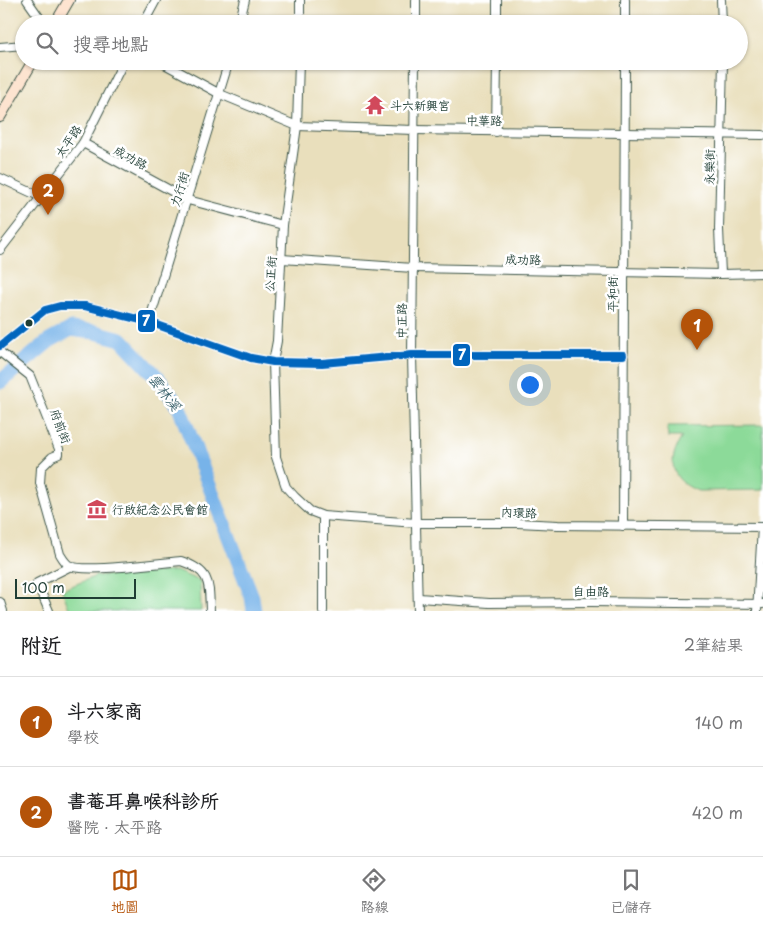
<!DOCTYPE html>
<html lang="zh-TW">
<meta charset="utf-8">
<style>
:root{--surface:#fff;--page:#f6f6f6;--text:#202124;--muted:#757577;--line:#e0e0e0;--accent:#b45309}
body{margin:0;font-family:"Playpen Sans","LXGW WenKai TC",sans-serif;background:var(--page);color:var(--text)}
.scale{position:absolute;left:15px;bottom:12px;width:121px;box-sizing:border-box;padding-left:5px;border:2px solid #1f3d34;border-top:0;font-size:14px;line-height:18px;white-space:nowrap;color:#1f3d34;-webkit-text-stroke:4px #fff;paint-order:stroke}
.you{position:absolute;left:529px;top:384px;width:18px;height:18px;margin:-12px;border:4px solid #fff;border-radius:50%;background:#1a73e8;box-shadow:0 0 0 8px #1a73e833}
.badge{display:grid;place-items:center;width:32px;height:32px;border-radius:50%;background:var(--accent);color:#fff;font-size:16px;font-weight:700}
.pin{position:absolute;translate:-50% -41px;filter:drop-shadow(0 1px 2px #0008)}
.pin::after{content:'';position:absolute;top:26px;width:18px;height:15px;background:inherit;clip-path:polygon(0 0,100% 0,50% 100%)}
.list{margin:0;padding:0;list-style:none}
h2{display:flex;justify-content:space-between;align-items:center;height:65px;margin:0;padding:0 20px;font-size:21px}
h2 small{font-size:16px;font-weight:400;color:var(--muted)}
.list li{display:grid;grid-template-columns:32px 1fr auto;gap:15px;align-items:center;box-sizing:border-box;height:90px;padding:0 20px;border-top:1px solid var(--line)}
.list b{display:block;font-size:19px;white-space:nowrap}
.list p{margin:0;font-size:16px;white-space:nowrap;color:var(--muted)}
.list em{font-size:16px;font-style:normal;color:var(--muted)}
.icon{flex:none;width:28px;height:28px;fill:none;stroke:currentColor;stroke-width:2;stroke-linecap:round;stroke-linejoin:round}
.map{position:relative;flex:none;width:763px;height:611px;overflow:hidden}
.search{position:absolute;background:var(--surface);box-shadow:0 1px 4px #0004;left:15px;right:15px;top:15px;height:55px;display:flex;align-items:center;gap:12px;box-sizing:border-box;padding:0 18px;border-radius:28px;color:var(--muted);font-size:19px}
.sheet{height:245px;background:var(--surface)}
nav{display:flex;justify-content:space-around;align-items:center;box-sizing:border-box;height:70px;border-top:1px solid var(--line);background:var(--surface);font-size:14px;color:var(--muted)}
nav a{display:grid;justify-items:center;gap:2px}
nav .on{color:var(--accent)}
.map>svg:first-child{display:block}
.green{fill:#8cda99;stroke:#568c66}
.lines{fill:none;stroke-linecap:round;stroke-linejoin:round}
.river{stroke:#77b3e9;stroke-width:15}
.street-casing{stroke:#3d5548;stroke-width:10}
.secondary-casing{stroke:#3d5548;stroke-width:12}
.street{stroke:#fff;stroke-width:8}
.secondary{stroke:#fde4d0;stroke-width:10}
.bus-1-casing{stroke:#fff;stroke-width:11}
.bus-1{stroke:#0065bd;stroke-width:8}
.bus-dot{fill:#1f3d34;stroke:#fff;stroke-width:2}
.labels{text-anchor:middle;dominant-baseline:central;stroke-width:5;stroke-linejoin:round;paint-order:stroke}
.poi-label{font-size:12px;fill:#1f3d34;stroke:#fff;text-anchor:start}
.street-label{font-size:12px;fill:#1f3d34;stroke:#fff}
.water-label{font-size:14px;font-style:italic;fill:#39606a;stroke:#fff}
.line-badge{stroke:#fff;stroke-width:2}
.badge-label{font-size:14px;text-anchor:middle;font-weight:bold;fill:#fff}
</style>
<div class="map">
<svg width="763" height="611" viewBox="0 0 763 611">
<rect width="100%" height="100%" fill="#fff"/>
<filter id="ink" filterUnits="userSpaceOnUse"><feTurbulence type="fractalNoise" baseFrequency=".02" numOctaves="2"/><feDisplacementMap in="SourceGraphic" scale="10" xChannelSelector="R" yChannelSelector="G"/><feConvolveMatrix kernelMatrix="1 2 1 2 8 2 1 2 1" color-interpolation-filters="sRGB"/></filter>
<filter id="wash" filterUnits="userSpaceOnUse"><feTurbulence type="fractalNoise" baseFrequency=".0096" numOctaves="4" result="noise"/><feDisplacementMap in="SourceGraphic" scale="20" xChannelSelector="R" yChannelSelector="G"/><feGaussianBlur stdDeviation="1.12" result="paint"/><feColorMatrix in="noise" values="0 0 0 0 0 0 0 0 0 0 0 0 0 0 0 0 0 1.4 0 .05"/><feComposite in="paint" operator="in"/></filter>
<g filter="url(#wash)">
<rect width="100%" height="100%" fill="#e9dfbc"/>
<g class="green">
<path d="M763,425V490L698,491C670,480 667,461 682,437H668L667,426Z"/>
<path d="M176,571L200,581L201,611H70L62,590L96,576Z"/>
</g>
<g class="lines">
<path class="river" d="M0,382L49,341L71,329L95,332L121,339L157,377L179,407L252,597L254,611"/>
</g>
</g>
<g filter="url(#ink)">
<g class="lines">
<defs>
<g id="street">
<path d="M27,0L44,24"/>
<path d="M625,0V24"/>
<path d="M721,0L722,24"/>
<path d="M59,18L75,24"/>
<path d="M143,24L156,0"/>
<path d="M239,24L245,0"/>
<path d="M300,24V0"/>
<path d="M416,24V0"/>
<path d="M497,24V0"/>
<path d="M0,47L24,45"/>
<path d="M159,61L220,94L297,126L414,130L763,135"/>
<path d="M299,61L297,126L283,225L277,341L273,362L276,457L286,487L295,497L310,511L323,516L416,523H518L558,525L763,527"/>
<path d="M415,61L412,355L418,611"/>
<path d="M496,132L497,61"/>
<path d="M83,143L188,200L283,225"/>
<path d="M0,178L41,197"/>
<path d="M0,250L83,143L124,61"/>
<path d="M282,259L413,268L721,274L763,273"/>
<path d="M721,274L719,229L723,61"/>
<path d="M149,322L229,61"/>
<path d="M0,346L45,310L60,306H85L149,322L251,358L273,362L322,363L412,355H623"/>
<path d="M0,352L30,376L59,449V454L52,457L41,468L40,483L60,554C63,559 65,563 70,566C86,573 160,563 181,561C211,571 209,583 210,611"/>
<path d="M323,516V611"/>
<path d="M623,526L625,61"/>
<path d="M419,598L489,603L591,602L763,604"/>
<path d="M0,602L3,611"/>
<path d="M49,611L37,583L71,566"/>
<path d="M757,611L762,527"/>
</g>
<g id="secondary">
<path d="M55,24L69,0"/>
<path d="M0,117L33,61"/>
</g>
</defs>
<use href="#street" class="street-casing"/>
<use href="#secondary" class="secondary-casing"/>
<use href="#street" class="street"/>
<use href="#secondary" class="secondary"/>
<defs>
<path id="bus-1" d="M0,346L45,310L60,306H85L149,322L251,358L273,362L322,363L412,355H623"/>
</defs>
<use href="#bus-1" class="bus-1-casing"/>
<use href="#bus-1" class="bus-1"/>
</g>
</g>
<defs>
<symbol id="temple-bare" viewBox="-9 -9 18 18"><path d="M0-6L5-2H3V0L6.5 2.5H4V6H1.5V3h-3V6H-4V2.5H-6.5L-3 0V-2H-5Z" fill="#d1495b" stroke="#fff" stroke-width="2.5" paint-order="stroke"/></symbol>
<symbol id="museum-bare" viewBox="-9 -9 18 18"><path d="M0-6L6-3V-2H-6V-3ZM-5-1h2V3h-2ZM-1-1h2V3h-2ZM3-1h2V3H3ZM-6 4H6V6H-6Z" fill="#d1495b" stroke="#fff" stroke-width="2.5" paint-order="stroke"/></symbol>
</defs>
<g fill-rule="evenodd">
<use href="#temple-bare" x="361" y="91" width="28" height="28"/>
<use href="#museum-bare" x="83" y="495" width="28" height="28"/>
</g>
<circle class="bus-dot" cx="29" cy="323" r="4.5"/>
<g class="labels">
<g class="poi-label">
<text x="390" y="105">斗六新興宮</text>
<text x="112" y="509">行啟紀念公民會館</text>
</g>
<g class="street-label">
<text transform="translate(484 120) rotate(1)">中華路</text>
<text transform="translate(68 141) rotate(-56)">太平路</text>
<text transform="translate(131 157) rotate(29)">成功路</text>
<text transform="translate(709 167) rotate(-89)">永樂街</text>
<text transform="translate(179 189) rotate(-73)">力行街</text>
<text transform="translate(523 259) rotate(1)">成功路</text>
<text transform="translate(270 274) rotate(-86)">公正街</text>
<text transform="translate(612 294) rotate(-90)">平和街</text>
<text transform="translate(401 321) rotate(-89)">中正路</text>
<text transform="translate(61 426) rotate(69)">府前街</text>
<text transform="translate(519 512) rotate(2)">內環路</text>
<text x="591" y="591">自由路</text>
</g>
<g class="water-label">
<text transform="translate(165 392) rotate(52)">雲林溪</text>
</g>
</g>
<g class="line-badge">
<rect x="137" y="309" width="19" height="24" rx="5" fill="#0065bd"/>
<rect x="452" y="343" width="19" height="24" rx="5" fill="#0065bd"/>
</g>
<g class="badge-label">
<text x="146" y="326">7</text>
<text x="462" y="360">7</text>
</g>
</svg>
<div class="scale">100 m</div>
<div class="you"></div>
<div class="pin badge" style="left:697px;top:350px">1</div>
<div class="pin badge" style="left:48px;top:215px">2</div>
<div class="search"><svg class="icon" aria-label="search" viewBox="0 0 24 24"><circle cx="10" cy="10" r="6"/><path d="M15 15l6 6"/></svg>搜尋地點</div>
</div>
<section class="sheet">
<h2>附近<small>2筆結果</small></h2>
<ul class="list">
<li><span class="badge">1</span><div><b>斗六家商</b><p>學校</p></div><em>140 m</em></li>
<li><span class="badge">2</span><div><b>書菴耳鼻喉科診所</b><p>醫院 · 太平路</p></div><em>420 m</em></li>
</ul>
</section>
<nav>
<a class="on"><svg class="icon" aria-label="map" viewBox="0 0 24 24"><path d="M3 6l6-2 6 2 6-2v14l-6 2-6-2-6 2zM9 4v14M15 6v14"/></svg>地圖</a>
<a><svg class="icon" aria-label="directions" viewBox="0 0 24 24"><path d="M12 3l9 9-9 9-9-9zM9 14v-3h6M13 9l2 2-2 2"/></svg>路線</a>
<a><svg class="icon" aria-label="saved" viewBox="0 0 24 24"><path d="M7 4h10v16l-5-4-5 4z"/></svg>已儲存</a>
</nav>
